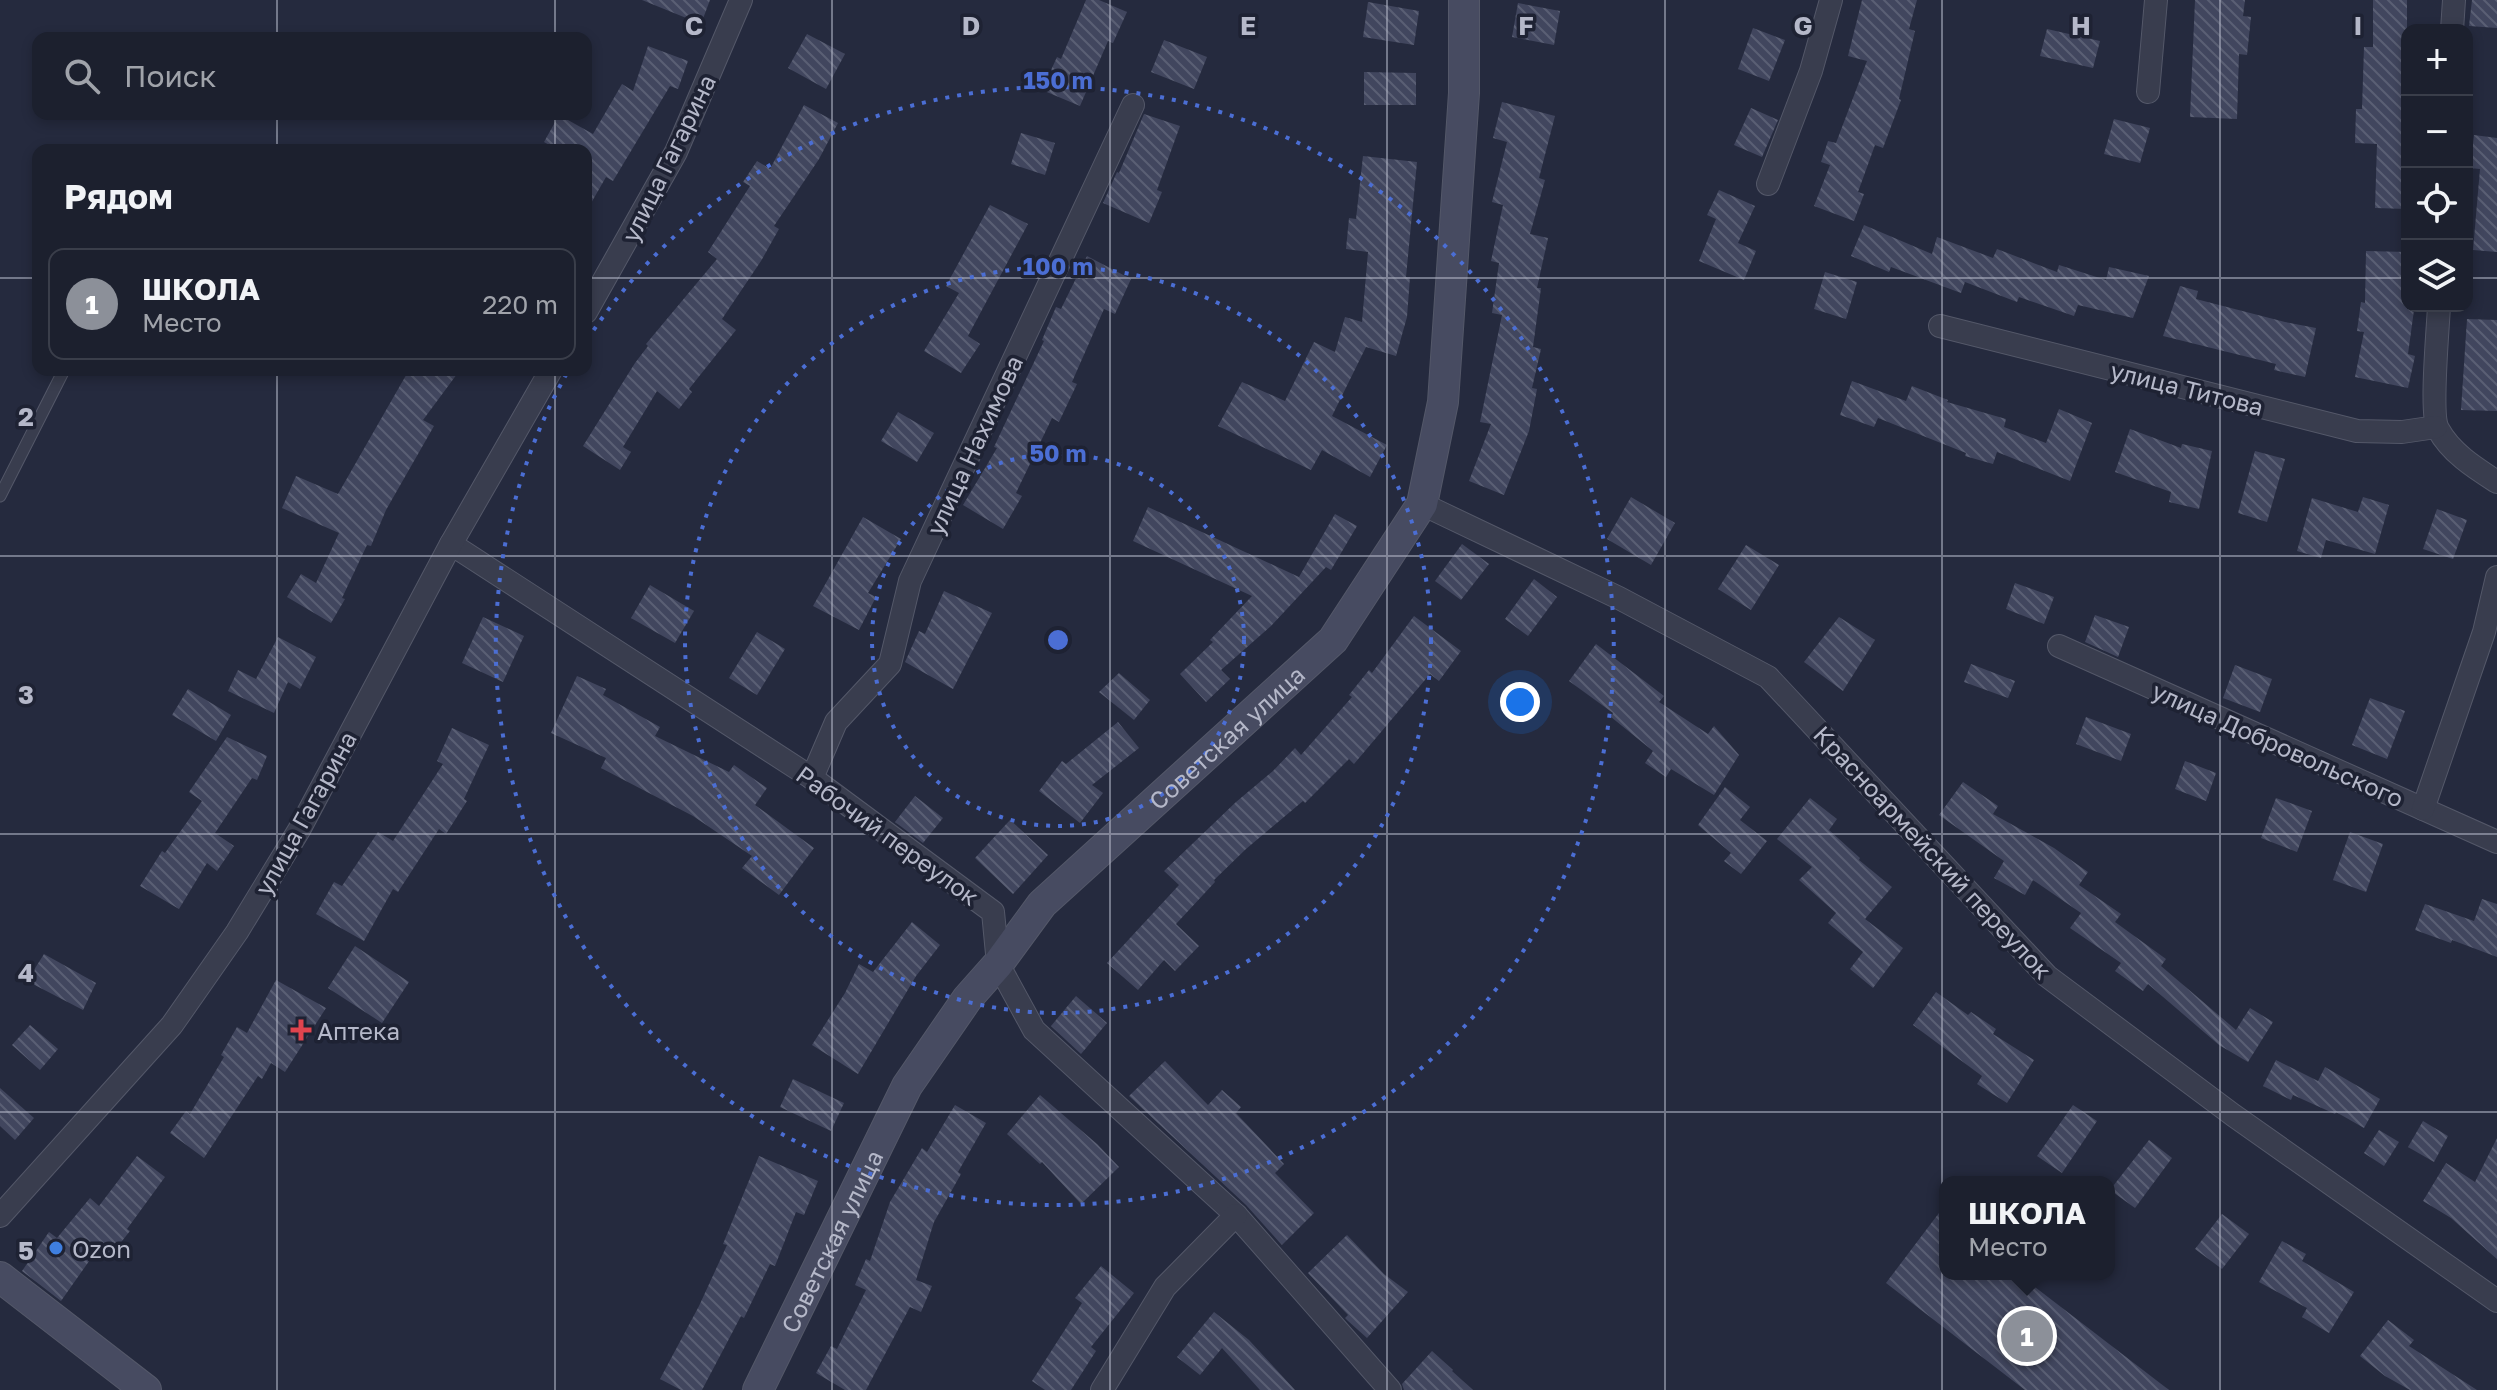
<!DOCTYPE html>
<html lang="ru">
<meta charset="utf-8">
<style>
:root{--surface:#1c202e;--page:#292d3a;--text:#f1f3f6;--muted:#a0a3aa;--line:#3a3e4a;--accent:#8c9099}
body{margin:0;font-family:"Golos Text",sans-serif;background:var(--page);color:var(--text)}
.controls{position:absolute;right:24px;top:24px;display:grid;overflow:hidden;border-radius:16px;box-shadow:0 4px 12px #0003}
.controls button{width:72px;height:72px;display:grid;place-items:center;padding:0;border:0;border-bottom:2px solid var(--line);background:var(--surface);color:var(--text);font:40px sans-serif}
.you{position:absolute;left:1520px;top:702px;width:28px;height:28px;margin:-20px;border:6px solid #fff;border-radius:50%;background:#1a73e8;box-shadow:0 0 0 12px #1a73e833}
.badge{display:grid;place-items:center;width:52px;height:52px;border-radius:50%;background:var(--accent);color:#fff;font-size:26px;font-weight:700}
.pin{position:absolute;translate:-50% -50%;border:4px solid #fff;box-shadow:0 2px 8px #0006}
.popup{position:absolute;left:1939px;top:1176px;width:176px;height:104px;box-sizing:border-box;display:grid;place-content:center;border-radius:16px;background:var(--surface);filter:drop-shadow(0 2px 6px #0005);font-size:26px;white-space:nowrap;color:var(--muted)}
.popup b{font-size:30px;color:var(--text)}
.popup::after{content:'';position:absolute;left:50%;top:100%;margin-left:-16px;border:16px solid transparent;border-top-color:var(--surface)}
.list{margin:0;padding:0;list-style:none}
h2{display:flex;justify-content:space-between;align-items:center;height:104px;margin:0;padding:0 32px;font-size:34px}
h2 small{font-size:26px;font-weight:400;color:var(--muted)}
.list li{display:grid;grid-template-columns:52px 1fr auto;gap:24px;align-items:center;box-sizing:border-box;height:112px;margin:0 16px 16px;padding:0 16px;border:2px solid var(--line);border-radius:16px}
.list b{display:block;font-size:30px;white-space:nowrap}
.list p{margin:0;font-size:26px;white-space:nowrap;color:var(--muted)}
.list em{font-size:26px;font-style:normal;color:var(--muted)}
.icon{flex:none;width:44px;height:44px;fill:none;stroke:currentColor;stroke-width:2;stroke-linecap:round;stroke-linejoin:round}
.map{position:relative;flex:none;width:2497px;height:1390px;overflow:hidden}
.search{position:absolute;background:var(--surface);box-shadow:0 4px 12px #0003;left:32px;top:32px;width:560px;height:88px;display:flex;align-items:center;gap:20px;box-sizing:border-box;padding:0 28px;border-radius:16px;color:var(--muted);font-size:30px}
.panel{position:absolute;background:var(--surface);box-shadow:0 4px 12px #0003;left:32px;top:144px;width:560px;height:232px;border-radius:16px}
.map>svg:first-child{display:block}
.building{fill:url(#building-back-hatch)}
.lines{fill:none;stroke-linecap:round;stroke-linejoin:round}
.lane-casing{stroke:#545869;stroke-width:13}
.street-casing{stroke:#545869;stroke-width:24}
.secondary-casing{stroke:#545869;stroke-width:32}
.lane{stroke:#393d4e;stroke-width:11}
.street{stroke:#393d4e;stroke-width:22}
.secondary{stroke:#474b61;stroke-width:30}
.grid{fill:none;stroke:#b5b8c9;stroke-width:2;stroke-opacity:0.55}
.ring{fill:none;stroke:#4b6ed4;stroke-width:4;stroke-dasharray:4 8}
.health-dot{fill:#e0444e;stroke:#1e2233;stroke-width:3}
.shop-dot{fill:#3f7fe0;stroke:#1e2233;stroke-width:3}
.labels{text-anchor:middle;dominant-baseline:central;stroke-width:7;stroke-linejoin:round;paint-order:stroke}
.street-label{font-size:24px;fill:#b5b8c9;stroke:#1e2233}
.poi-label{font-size:24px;fill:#b5b8c9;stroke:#1e2233;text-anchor:start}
.grid-label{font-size:26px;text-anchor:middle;font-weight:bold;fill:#b5b8c9;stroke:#1e2233;stroke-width:7;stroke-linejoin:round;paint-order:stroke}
.centre{fill:#4b6ed4;stroke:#1e2233;stroke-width:4}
.ring-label{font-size:24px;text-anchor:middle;font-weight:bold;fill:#4b6ed4;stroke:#1e2233;stroke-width:7;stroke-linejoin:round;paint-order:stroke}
</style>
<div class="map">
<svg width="2497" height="1390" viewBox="0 0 2497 1390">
<defs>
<pattern id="building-back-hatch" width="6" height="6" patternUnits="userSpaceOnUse" patternTransform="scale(2)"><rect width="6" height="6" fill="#41465e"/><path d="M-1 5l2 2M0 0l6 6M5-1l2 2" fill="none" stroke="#5a5f74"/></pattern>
</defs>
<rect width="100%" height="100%" fill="#252a3e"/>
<g class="building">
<path d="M642,0H710L701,24Z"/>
<path d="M1086,0H1099L1127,12L1113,43L1108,41L1080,106L1042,90L1057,57L1061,59Z"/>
<path d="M1862,0H1917L1909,29L1915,31L1899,99L1901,100L1883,148L1875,145L1858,192L1864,194L1854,221L1814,206L1830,165L1821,162L1828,141L1836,143L1867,61L1848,56Z"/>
<path d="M2195,0H2245L2243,16L2251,17L2247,55L2239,54L2237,119L2190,117Z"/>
<path d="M2373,0H2407V209L2375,208L2377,144L2355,143L2356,109H2362L2364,47H2373Z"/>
<path d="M2472,0H2497V28L2469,26Z"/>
<path d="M1368,2L1419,11L1414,45L1363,37Z"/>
<path d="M1518,3L1560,11L1554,45L1512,37Z"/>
<path d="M1753,28L1785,40L1769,81L1738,69Z"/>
<path d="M2047,29L2100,41L2093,68L2040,56Z"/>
<path d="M807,34L845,54L826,89L788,68Z"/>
<path d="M1164,40L1207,57L1194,89L1151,72Z"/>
<path d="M648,46L688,61L678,89L670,86L613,181L606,177L586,212V150H558L544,142L559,115L593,134L622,84L633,91Z"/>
<path d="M1364,72L1416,73V105H1364Z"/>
<path d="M1502,102L1555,116L1539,178L1545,180L1530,234L1548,238L1537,288H1541L1533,347L1541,349L1532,388L1537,389L1529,431L1504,495L1469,481L1491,424L1480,422L1502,315L1492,313L1499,263L1491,261L1503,205L1492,202L1507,142L1493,138Z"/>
<path d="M804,105L838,123L819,159L774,226L779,229L761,261L722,319L736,330L689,389L692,392L679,409L657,391L623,447L631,452L620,470L583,446L635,363L648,346L646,344L717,259L708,252L750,186L743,182L757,161L770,169Z"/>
<path d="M1751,108L1778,120L1762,157L1734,145Z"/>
<path d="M1144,114L1180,126L1157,190L1162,192L1149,223L1103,203L1117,172L1119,173Z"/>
<path d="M2114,119L2150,128L2140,163L2104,154Z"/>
<path d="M1021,133L1055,143L1045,175L1011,164Z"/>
<path d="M2474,135L2497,138V252L2473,250L2480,169L2470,168Z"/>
<path d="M1363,156L1417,162L1406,277H1410L1407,317L1396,356L1366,347L1332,416L1387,445L1370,477L1322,450L1311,470L1218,426L1242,382L1285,401L1314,342L1335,352L1345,317L1362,322L1368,252L1346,249L1349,218L1356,219Z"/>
<path d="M1719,190L1755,206L1738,243L1756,251L1744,280L1699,261L1716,219L1707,215Z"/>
<path d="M990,205L1028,224L968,336L980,344L961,373L924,351L959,293L946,286Z"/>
<path d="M1864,225L1932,254L1937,237L1993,258L1997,249L2057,272L2059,265L2106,280L2109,267L2149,276L2133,318L2078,305L2074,316L2019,297L2017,302L1965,282L1961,293L1891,267L1889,272L1851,256Z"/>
<path d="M2366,251L2407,252V309L2414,310L2408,354L2415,356L2408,388L2355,377L2364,332L2357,331L2361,302L2365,303Z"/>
<path d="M1087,256L1131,279L1115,314L1104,309L1072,382L1077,384L1059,422L1052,418L1016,493L1022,496L1003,529L963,505L997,448L994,447L1044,341L1042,340L1056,307L1061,309Z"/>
<path d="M1825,272L1857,282L1846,319L1814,309Z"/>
<path d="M2180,286L2198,291L2196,299L2285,322L2316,328L2305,377L2274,370L2276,364L2163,336Z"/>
<path d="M2467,319L2497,320V411L2461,410Z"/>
<path d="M409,370H460L423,420L434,426L386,510L371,546L367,545L342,598L345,599L331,623L287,597L301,574L316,583L339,533L282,508L296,476L338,494Z"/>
<path d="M1852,381L1906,401L1912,386L1948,400L1947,402L2006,419L2004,427L2046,443L2059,409L2092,423L2070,481L1997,452L1993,464L1965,456L1966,453L1878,418L1874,427L1840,415Z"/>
<path d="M898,412L934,433L917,462L881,441Z"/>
<path d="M2130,429L2181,448L2182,444L2212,451L2199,509L2169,502L2171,492L2115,472Z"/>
<path d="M2255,451L2285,459L2267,522L2238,513Z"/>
<path d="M1631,497L1675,523L1651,565L1607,539Z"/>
<path d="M2363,497L2389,505L2375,554L2326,540L2321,558L2297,551L2312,498L2358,512Z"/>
<path d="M1148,507L1299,577L1335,514L1357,526L1331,570L1326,567L1271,626L1221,670L1230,679L1206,702L1180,674L1213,642L1210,640L1252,596L1133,541Z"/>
<path d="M2437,509L2467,520L2453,559L2423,549Z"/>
<path d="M863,517L901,539L868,593L876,597L859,630L813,606Z"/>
<path d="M1462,544L1489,564L1461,600L1435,581Z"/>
<path d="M1746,545L1779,565L1751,610L1718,589Z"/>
<path d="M1534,579L1557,597L1528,636L1505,619Z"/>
<path d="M2015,583L2054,597L2044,624L2006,609Z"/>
<path d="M650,585L694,611L675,643L631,618Z"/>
<path d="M944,591L992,613L953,689L905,662L919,631L925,634Z"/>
<path d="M2095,615L2129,627L2118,657L2085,642Z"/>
<path d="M1414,616L1461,651L1439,681L1430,674L1354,764L1349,759L1305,803L1303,801L1246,849L1214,880L1215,882L1176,924L1199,946L1175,971L1164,960L1138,990L1107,963L1179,885L1164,871L1236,802L1273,771L1295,748L1301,755L1352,697L1349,695L1369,670L1372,673Z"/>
<path d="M483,617L524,636L503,682L462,663Z"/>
<path d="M1839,617L1875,640L1843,691L1804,662Z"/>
<path d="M757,632L785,649L757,695L729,678Z"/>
<path d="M278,637L316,657L300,689L288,682L274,713L228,691L238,670L256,679Z"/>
<path d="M1596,644L1664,696L1659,702L1708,734L1714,726L1739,755L1714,795L1671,769L1666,777L1645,763L1653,751L1611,717L1613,713L1569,681Z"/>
<path d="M1971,664L2015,681L2008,698L1964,682Z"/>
<path d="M2235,665L2272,679L2260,712L2223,698Z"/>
<path d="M1119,673L1150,700L1134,720L1099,692Z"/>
<path d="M577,676L606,689L603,695L660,727L655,736L729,772L734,765L767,788L755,805L814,848L779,895L742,868L752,856L693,816L601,768L606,758L551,733Z"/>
<path d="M188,689L231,715L216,741L172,715Z"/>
<path d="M2370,698L2405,711L2387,759L2352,745Z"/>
<path d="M2086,717L2131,734L2121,761L2076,744Z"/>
<path d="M1118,722L1139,748L1092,785L1103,793L1080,823L1039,791L1062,761L1066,764Z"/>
<path d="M452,728L489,745L464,799L467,801L446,834L439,829L398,892L393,889L364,941L316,914L334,882L342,886L378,832L393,841L443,764L437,761Z"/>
<path d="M227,737L267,756L257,780L252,778L215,833L234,846L217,871L207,863L179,909L140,886L162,851L165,853L202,801L189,792Z"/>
<path d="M2185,761L2216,773L2206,801L2175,789Z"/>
<path d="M1963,782L1998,806L1993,814L2054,848L2088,872L2079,885L2121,914L2115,922L2166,959L2161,966L2236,1030L2250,1008L2273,1022L2248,1062L2219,1045L2148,984L2143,991L2115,971L2121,963L2070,928L2081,913L2033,880L2025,895L1994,878L2004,861L1939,815Z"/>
<path d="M1725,787L1750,807L1740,820L1767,841L1741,874L1724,861L1731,853L1698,825Z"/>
<path d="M915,796L943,818L923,843L895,822Z"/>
<path d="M1810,798L1837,819L1829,830L1860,858L1859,860L1892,887L1865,919L1903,948L1873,988L1850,969L1863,952L1828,923L1836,913L1799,880L1812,867L1777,839Z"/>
<path d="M2276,798L2312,811L2297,852L2261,838Z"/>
<path d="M1010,820L1048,855L1013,894L975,858Z"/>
<path d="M2350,832L2383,844L2366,892L2333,880Z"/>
<path d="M2482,899L2497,904V957L2452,940L2451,943L2415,930L2425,904L2474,921Z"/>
<path d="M912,922L940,945L916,976L858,1074L812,1045L845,993L859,964L873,972Z"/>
<path d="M355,946L409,982L382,1023L328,988Z"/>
<path d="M44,954L96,983L83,1010L27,981Z"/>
<path d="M276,980L326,1008L285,1072L271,1063L262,1079L258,1076L204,1158L170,1133L186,1111L190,1114L224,1057L221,1055L237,1027L247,1033Z"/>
<path d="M1936,992L1968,1015L1971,1012L1996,1029L1993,1034L2034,1060L2007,1103L1977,1084L1982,1076L1913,1025Z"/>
<path d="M1076,996L1107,1023L1081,1054L1051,1026Z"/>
<path d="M30,1025L58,1049L40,1070L12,1045Z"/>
<path d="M2276,1060L2318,1081L2325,1067L2380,1099L2364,1128L2336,1112L2335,1114L2293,1095L2291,1100L2263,1086Z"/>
<path d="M1165,1061L1208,1105L1222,1090L1241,1107L1236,1113L1284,1164L1275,1173L1314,1213L1282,1245L1246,1205L1129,1096Z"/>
<path d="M793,1079L844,1103L831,1131L780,1107Z"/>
<path d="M0,1088L34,1118L15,1140L0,1126Z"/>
<path d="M1040,1095L1097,1144L1119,1167L1081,1204L1042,1162L1040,1164L1007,1134Z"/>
<path d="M955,1105L986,1123L958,1172L961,1174L934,1222L916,1280L932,1286L921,1312L910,1307L866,1390H845L816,1373L831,1346L837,1349L866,1290L855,1285L866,1259L870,1261L890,1202L922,1148L927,1152Z"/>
<path d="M2073,1105L2097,1121L2062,1173L2037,1156Z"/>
<path d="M2423,1121L2448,1136L2434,1162L2408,1147Z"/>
<path d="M2379,1130L2399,1142L2384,1166L2364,1153Z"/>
<path d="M2497,1138V1259L2451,1218L2423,1201L2446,1163L2475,1182Z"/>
<path d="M2149,1140L2172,1158L2135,1208L2110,1190Z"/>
<path d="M137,1156L165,1177L127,1229L130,1231L110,1256L99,1247L61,1301L22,1271L49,1232L57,1238L90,1198L99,1206Z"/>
<path d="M759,1156L818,1181L804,1215L796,1212L775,1266L770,1264L744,1318L741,1316L702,1390H681L660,1379L699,1306L727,1245L723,1244Z"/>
<path d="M1945,1205V1274H2018L2169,1390H2025L1886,1283Z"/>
<path d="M2222,1214L2249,1234L2222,1269L2195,1249Z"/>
<path d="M1347,1235L1384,1274L1408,1292L1367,1338L1348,1321L1345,1318L1348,1315L1308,1273Z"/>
<path d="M2282,1241L2306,1254L2302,1261L2354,1292L2329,1333L2302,1317L2307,1308L2259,1282Z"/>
<path d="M1101,1266L1134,1293L1091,1347L1096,1351L1071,1390H1045L1032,1381L1082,1303L1075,1298Z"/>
<path d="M1214,1312L1249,1340L1295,1390H1260L1222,1348L1200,1375L1177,1357Z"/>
<path d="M2388,1320L2414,1340L2409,1346L2477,1390H2410L2385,1376L2360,1356Z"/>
<path d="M1432,1351L1453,1370L1452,1371L1473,1390H1404L1402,1384Z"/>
</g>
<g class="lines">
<defs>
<path id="lane" d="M0,496L64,370"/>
<g id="street">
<path d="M2452,30L2454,0"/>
<path d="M2148,92L2156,0"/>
<path d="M1768,184L1811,71L1831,0"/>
<path d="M2439,306C2438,328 2430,414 2438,429C2451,453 2475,468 2497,482"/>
<path d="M586,312L676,152L741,0"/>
<path d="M1940,326L2357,431L2402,432L2436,427"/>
<path d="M1422,504L1619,598L1768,677L2047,976L2233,1115L2497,1301"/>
<path d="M451,544L812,778L993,912L998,964L1034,1030L1236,1215L1390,1390"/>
<path d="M2059,646L2497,842"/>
<path d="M812,778L836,722L890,664L910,581L1133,105"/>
<path d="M2423,809L2484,632L2497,577"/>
<path d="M0,1216L172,1025L237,932L299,830L451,544L551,370"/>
<path d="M1102,1390L1165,1287L1236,1215"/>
</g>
<g id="secondary">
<path d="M0,1277L146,1390"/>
<path id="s1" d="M758,1390L907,1086L967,999L998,964L1042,904L1333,640L1422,504L1443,402L1464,93V0"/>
</g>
</defs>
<use href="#lane" class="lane-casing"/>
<use href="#street" class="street-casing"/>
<use href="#secondary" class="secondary-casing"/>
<use href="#lane" class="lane"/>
<use href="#street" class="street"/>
<use href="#secondary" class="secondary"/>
</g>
<path class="grid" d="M277,0V38M555,0V38M832,0V1390M1110,0V1390M1387,0V1390M1665,0V1390M1942,0V1390M2220,0V1390M277,114V150M555,114V150M0,278H38M586,278H2407M2467,278H2497M277,370V1390M555,370V1390M0,556H2497M0,834H2497M0,1112H2497"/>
<g class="ring">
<circle cx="1058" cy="640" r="186"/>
<circle cx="1058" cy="640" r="373"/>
<path d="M587 340A559 559 0 1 1 567 373"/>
</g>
<path class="health-dot" d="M297 1018h8v8h8v8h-8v8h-8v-8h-8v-8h8z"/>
<circle class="shop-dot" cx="56" cy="1248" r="8"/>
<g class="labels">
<g class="street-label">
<text transform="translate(668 158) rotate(-64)">улица Гагарина</text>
<text transform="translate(2187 388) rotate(14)">улица Титова</text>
<text transform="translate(974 445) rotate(-65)">улица Нахимова</text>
<text stroke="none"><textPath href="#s1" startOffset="814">Советская улица</textPath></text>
<text transform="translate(2278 744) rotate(24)">улица Добровольского</text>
<text transform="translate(305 813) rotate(-61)">улица Гагарина</text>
<text transform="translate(888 835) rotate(36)">Рабочий переулок</text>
<text transform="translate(1933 852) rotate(47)">Красноармейский переулок</text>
<text stroke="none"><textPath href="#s1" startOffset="166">Советская улица</textPath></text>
</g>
<g class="poi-label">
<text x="317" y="1030">Аптека</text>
<text x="72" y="1248">Ozon</text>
</g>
</g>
<g class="grid-label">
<text x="694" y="35">C</text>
<text x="971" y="35">D</text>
<text x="1248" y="35">E</text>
<text x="1526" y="35">F</text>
<text x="1803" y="35">G</text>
<text x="2081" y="35">H</text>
<text x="2358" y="35">I</text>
<text x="26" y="426">2</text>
<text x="26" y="704">3</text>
<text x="26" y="982">4</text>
<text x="26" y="1260">5</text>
</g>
<circle cx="1058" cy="640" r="12" class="centre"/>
<g class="ring-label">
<text x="1058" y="89">150 m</text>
<text x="1058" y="275">100 m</text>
<text x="1058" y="462">50 m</text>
</g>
</svg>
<div class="controls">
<button>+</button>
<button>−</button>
<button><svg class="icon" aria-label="locate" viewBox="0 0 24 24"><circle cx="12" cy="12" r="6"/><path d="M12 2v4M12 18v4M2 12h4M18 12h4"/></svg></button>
<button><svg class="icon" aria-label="layers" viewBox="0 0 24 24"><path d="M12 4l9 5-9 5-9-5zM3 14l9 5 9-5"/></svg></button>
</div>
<div class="you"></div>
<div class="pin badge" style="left:2027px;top:1336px">1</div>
<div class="popup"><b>ШКОЛА</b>Место</div>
<div class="search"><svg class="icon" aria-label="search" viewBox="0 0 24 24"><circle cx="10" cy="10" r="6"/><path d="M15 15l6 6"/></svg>Поиск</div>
<section class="panel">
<h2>Рядом<small></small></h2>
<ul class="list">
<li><span class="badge">1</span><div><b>ШКОЛА</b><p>Место</p></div><em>220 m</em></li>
</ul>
</section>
</div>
